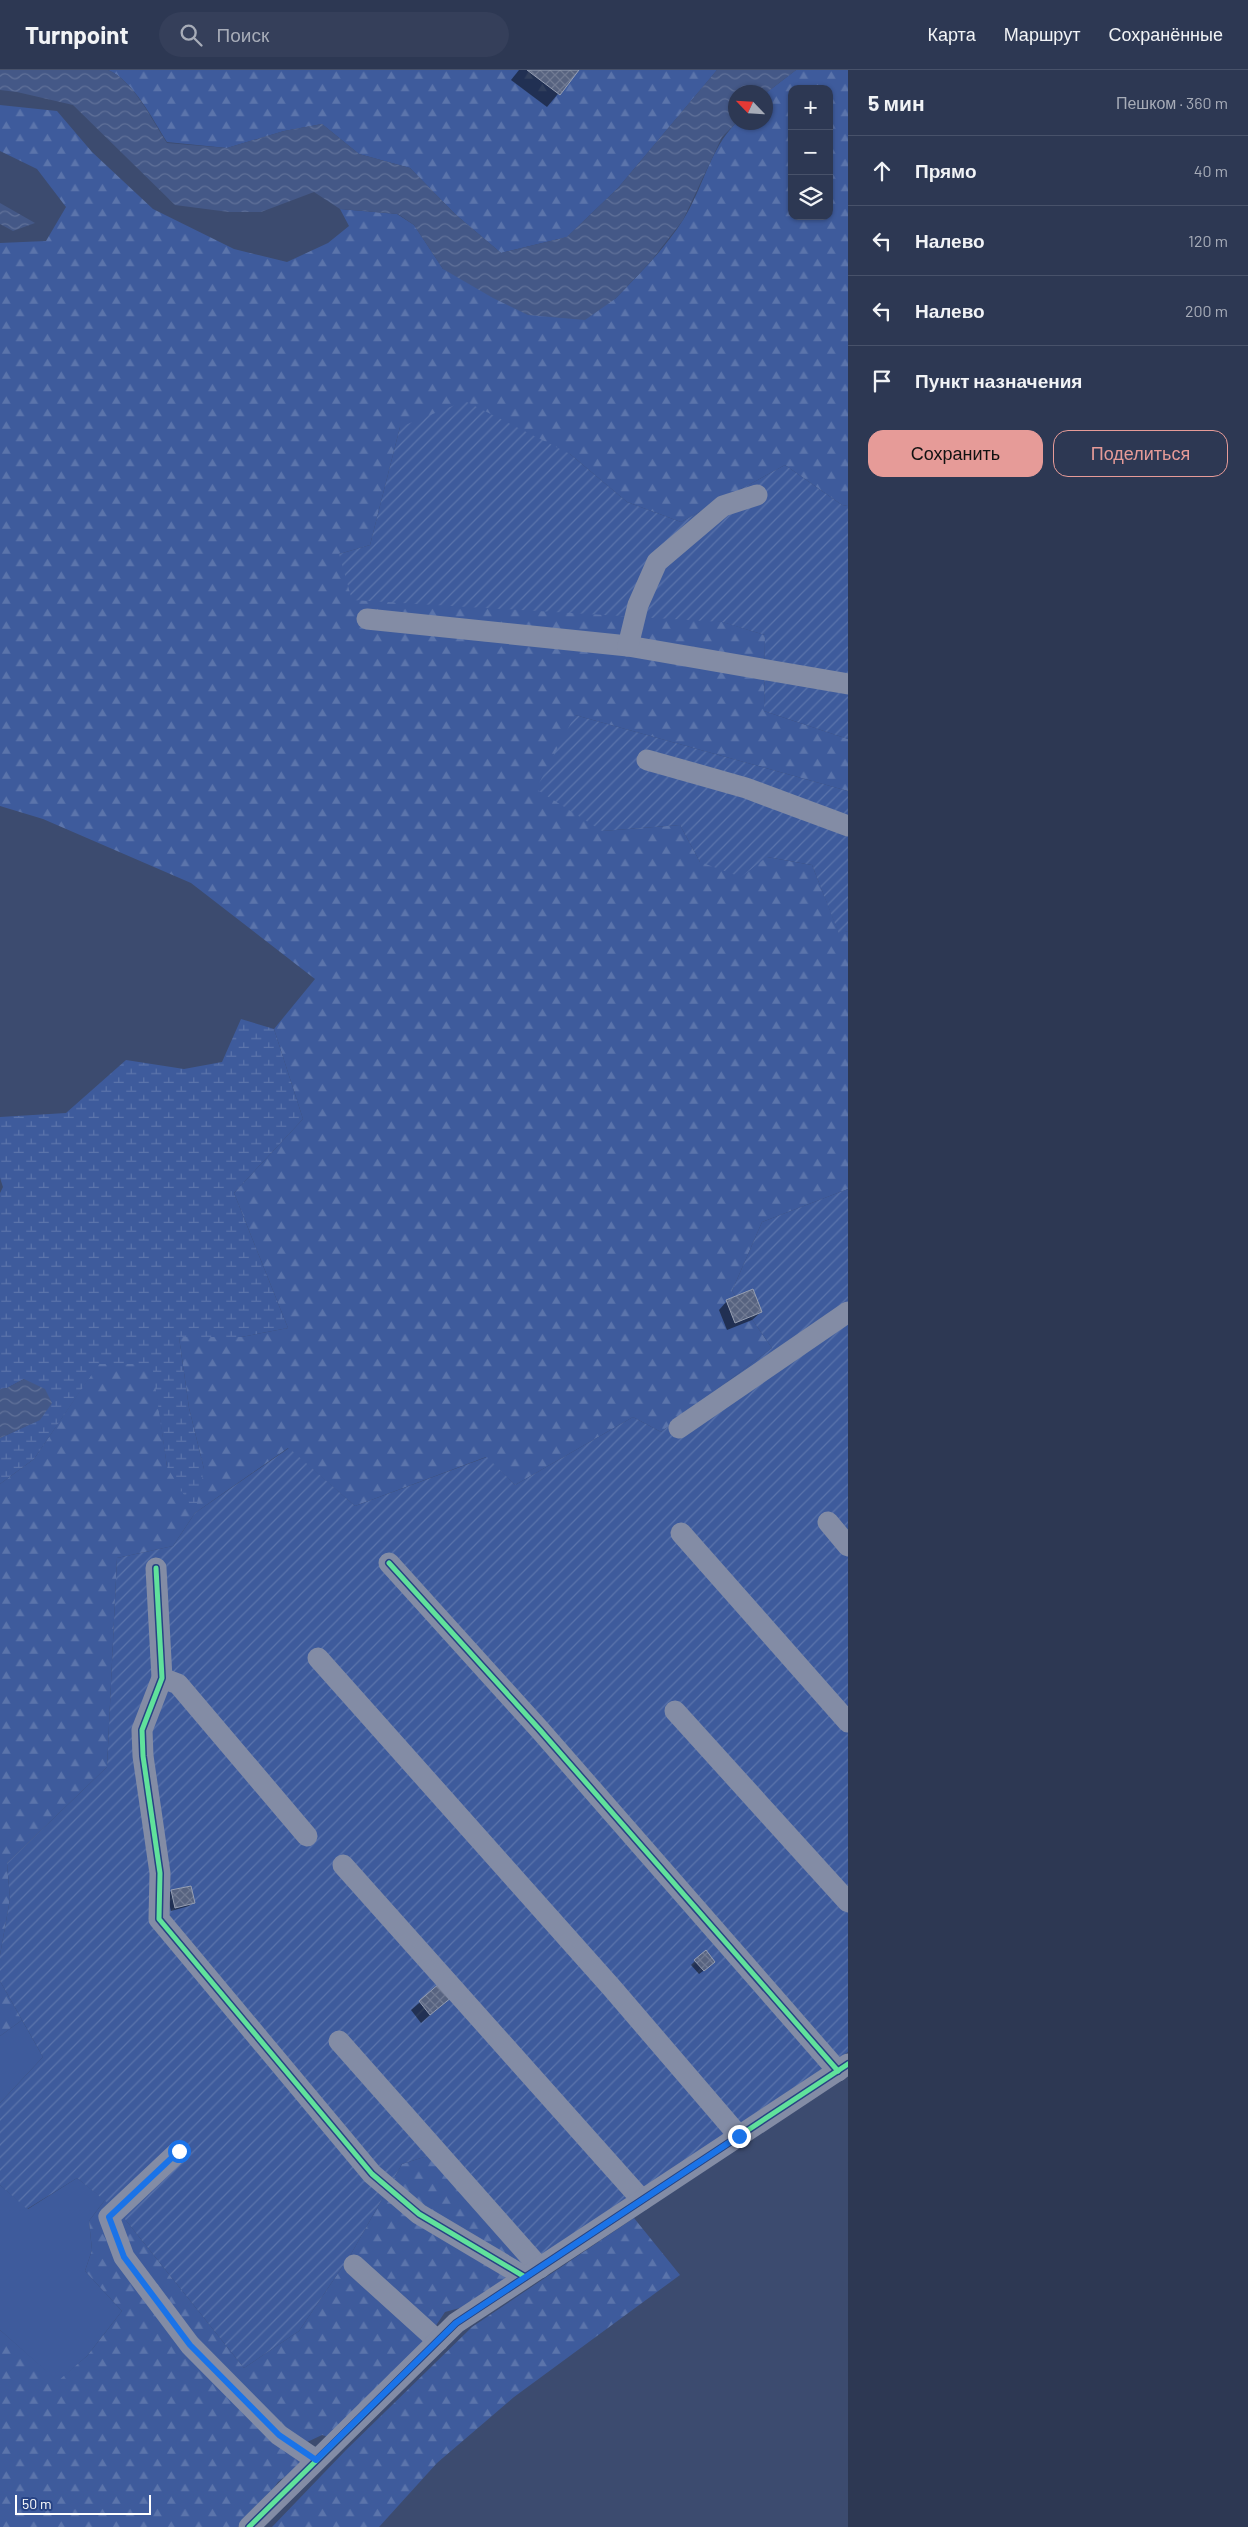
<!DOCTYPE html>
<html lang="ru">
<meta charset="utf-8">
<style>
:root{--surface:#2d3853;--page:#353f5a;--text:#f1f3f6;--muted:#a7acb8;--line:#48526a;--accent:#e69b98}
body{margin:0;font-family:Barlow,sans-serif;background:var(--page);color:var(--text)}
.controls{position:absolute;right:15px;top:15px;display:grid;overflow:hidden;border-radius:10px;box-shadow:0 1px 4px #0004}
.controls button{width:45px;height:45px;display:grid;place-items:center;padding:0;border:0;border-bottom:1px solid var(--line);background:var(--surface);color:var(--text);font:25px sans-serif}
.compass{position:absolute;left:728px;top:15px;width:45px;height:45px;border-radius:50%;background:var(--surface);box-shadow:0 1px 4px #0004;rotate:295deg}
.scale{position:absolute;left:15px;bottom:12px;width:136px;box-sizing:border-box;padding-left:5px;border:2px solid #fff;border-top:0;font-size:14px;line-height:18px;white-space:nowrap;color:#fff;-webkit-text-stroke:4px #274384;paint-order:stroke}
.stop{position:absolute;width:15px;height:15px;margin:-11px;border:4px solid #1a73e8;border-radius:50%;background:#fff}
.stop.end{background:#1a73e8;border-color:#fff;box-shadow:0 1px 5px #0008}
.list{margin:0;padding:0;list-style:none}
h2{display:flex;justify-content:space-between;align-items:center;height:65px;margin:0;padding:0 20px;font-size:21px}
h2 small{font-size:16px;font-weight:400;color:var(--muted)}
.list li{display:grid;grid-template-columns:32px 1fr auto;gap:15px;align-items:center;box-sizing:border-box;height:70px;padding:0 20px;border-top:1px solid var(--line)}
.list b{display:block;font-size:19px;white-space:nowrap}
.list em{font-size:16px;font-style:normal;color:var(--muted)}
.actions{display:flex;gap:10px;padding:15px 20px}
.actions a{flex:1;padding:11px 0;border:1px solid var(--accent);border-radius:15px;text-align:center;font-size:18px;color:var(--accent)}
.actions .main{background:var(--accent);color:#111}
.icon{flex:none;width:28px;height:28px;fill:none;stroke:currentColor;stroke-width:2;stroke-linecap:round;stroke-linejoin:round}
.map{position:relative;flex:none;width:848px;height:2457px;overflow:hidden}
header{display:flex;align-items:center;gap:30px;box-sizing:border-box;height:70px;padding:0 25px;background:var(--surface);border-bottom:1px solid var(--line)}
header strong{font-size:24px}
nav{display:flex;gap:28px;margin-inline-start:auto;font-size:18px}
.search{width:350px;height:45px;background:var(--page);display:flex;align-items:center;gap:12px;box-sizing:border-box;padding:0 18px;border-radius:28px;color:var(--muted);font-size:19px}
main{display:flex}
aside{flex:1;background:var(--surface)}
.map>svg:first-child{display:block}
.grass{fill:#3e5b9c}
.forest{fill:url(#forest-firs);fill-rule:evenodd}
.wetland{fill:url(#wetland-marsh)}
.garden{fill:url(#garden-furrows)}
.water{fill:url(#water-waves)}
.shadow{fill:#0007}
.building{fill:url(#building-cross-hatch);stroke:#969fb3}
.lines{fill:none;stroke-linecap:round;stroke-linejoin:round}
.minor{stroke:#838ca5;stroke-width:21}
.cycleway-casing{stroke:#274384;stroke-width:8}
.cycleway{stroke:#60e19b;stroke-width:5}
.route{stroke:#1a73e8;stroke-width:6}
</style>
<header>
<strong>Turnpoint</strong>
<div class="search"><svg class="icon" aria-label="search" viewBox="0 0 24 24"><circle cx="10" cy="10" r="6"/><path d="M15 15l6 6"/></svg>Поиск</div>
<nav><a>Карта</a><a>Маршрут</a><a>Сохранённые</a></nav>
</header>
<main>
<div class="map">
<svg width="848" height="2457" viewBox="0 0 848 2457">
<defs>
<pattern id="forest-firs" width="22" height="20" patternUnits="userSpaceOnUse" patternTransform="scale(1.25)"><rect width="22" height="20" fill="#3e5b9c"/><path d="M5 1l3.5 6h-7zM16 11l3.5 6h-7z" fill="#5b74ab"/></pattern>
<pattern id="wetland-marsh" width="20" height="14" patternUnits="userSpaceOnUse" patternTransform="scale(1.25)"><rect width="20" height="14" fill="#3e5b9c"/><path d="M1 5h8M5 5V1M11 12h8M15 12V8" fill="none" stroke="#5b74ab"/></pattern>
<pattern id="garden-furrows" width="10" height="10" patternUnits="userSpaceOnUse" patternTransform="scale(1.25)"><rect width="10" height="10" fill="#3e5b9c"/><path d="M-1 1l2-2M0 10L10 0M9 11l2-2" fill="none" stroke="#5b74ab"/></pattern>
<pattern id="water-waves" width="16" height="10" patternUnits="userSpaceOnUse" patternTransform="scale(1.25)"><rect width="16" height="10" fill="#445887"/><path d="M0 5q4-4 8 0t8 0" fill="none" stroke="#607199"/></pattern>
<pattern id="building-cross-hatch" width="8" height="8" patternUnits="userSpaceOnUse" patternTransform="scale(1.25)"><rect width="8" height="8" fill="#576380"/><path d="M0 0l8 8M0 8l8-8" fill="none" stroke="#707a93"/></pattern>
</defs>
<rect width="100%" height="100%" fill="#3c4b6f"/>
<g class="grass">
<path d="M22,1950L43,1987L0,2033V1966Z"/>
<path d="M77,2108L105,2130L89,2151L92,2180L85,2201L122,2241L87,2286L58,2312L0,2260V2115L28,2139Z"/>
</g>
<g class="forest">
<path d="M108,0H717L618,118L567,167L501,183L455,144L410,98L359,84L322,54L284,61L227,78L167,72C153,50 133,10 108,0Z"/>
<path d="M796,0H848V436L842,435L785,395L681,452L627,432L570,384L400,357L370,475L339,484L723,552L765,565L764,641L848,669V721L575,645L602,761L680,755L700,792L767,787L812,795L839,863L848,861V1119L762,1152L732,1221L772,1278L661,1362L633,1347L515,1415L486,1387L355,1436L288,1378L195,1443L173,1476L117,1488L107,1697L7,1793L10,1829L0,1885V1414L34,1389L99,1293L153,1294L167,1397L204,1399L189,1338L179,1267H241L288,1258L234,1123L303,1049L274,959L315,909L191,813L43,749L0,736V173L46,171L66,137L37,99L0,81V35L57,41L92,82L153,139L234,179L287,192L328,173L349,156L340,139L397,144L414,155L443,199L615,229C639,204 664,180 683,150C703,119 709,80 736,53L766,52V23ZM792,19H829V146H792Z"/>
<path d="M0,1911L22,1950L0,1966Z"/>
<path d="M440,2082L534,2190L467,2236L445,2242L423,2275L329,2367L322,2365L305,2373L303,2393L278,2412L263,2434L248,2444L238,2457H0V2260L58,2311L87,2286L122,2241L85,2201L92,2180L89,2151L105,2130L120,2143L244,2298L299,2261L351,2184L402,2094Z"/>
<path d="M634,2148L680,2205L514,2327L437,2393L379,2457H272L346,2380L472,2257Z"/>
</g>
<path class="wetland" d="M241,949L274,959L303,1049L234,1123L288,1258L241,1267H179L189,1338L204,1399L195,1443L167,1397L152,1294H99L34,1389L0,1414V1368L39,1350L24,1309L7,1318L0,1319V1123L3,1117L0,1108V1047L66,1043L126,990L184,999L222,992Z"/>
<g class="garden">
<path d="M465,331L570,384L627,432L681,452L785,395L842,435L848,436V669L764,641L765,565L722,552L352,530L339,484L370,475L400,357Z"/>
<path d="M575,645L848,721V861L839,864L812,795L767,787L741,807L700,792L680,755L602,761L536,719Z"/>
<path d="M848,1119V1982L534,2190L440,2082L402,2094L351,2184L299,2261L244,2298L120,2143L77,2108L27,2139L0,2115V2033L43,1987L0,1911V1885L10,1829L7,1793L107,1697L117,1488L173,1476L195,1443L289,1378L355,1436L487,1387L515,1415L633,1347L661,1362L772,1278L732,1221L762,1152Z"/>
</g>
<g class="water">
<path d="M0,0H108C133,10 152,50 167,73L227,78L284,61L322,54L359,84L410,98L455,144L501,183L567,167L618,118L717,0H796L766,23L736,22V53L722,67L683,150L651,191L615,229L585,250L528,245L493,228L443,199L414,155L398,144L340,139L314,122L261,142H229L175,135L73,35L17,22L0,20Z"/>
<path d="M0,133L35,153L13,161L0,154Z"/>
<path d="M24,1309L45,1319L52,1333L40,1350L0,1368V1319L7,1318Z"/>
</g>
<g class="shadow">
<path d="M519,0H578L547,37L511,10Z"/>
<path d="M727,1231L761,1242L752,1250L727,1260L719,1240Z"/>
<path d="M190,1817L193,1832L189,1836L171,1841L167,1825L171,1821Z"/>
<path d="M695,1891L710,1896L699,1904L691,1895Z"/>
<path d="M440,1915L451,1927L421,1953L411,1940Z"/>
</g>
<g class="building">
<path d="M527,0H579L560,25Z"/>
<path d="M753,1219L762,1242L735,1253L726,1230Z"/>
<path d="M191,1816L195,1833L175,1838L171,1820Z"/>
<path d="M706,1880L715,1892L704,1901L694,1890Z"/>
<path d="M440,1913L452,1927L430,1945L419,1931Z"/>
</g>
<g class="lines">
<g class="minor">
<path d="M367,549L628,576L848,614"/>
<path d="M628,576L638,535L657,492L723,436L757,425"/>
<path d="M647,690L746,718L848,756"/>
<path d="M679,1358L848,1242"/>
<path d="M828,1452L848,1476"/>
<path d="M681,1463L848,1652"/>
<path d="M389,1493L540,1660L838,2001"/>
<path d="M156,1498L162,1608L142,1660L143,1686L160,1803L159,1849L372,2104L419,2144L525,2207"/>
<path d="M318,1588L612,1918L739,2066"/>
<path d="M162,1608L178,1614L307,1766"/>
<path d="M675,1641L848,1832"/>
<path d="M343,1795L642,2130"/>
<path d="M339,1971L540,2198"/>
<path d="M179,2081L109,2147L124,2187L190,2275L279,2365L316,2390"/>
<path d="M354,2195L438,2271"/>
<path d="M249,2457L456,2253L848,1994"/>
</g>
<defs>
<g id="cycleway">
<path d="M389,1493L540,1660L838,2001"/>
<path d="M156,1498L162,1608L142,1660L143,1686L160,1803L159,1849L372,2104L419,2144L525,2207"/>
<path d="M249,2457L456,2253L848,1994"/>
</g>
</defs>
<use href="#cycleway" class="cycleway-casing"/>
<use href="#cycleway" class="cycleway"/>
</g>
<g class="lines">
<path class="route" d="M179,2081L109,2147L124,2187L190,2275L279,2365L316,2390L456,2253L739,2066"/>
</g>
</svg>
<div class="controls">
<button>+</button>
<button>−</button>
<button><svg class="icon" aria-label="layers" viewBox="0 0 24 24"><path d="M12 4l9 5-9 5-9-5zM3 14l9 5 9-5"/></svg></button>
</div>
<svg class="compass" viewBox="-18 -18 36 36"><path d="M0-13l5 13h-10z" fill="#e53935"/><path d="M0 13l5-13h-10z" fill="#a7acb8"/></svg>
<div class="scale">50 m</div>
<div class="stop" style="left:179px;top:2081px"></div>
<div class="stop end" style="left:739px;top:2066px"></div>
</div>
<aside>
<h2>5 мин<small>Пешком · 360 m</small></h2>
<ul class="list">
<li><svg class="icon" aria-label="ahead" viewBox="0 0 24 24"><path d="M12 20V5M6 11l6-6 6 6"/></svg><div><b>Прямо</b></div><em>40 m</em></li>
<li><svg class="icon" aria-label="left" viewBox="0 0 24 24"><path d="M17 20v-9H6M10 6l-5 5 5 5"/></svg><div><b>Налево</b></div><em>120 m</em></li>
<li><svg class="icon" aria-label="left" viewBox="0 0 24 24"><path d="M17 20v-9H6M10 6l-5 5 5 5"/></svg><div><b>Налево</b></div><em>200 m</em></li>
<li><svg class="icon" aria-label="arrive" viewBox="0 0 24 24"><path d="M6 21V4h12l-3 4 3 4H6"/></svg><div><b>Пункт назначения</b></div></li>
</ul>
<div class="actions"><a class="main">Сохранить</a><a>Поделиться</a></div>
</aside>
</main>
